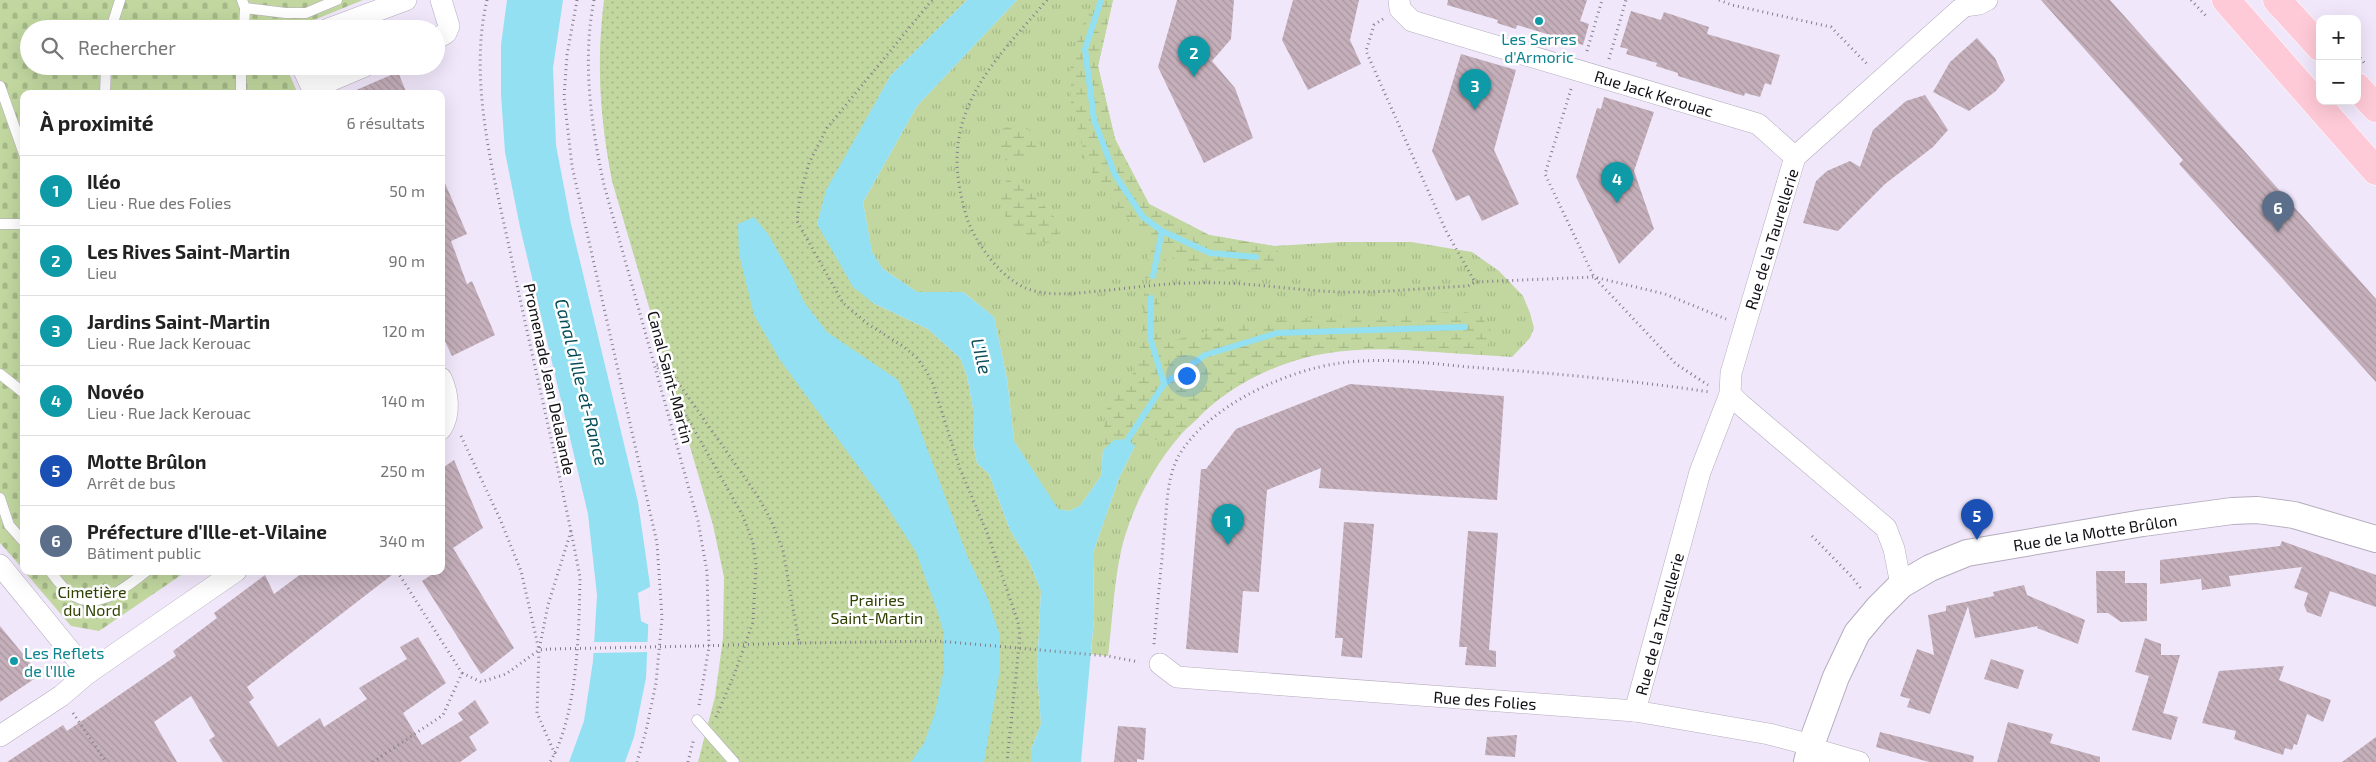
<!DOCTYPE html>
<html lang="fr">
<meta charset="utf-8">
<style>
:root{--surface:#fff;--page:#f6f6f6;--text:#222;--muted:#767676;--line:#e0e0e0;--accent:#884f04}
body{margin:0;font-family:"Exo 2",sans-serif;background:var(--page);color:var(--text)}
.controls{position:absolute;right:15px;top:15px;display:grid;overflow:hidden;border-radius:10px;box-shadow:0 5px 20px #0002}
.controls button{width:45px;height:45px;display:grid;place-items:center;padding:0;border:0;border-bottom:1px solid var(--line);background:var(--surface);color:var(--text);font:25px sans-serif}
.you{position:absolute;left:1186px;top:375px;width:18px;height:18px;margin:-12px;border:4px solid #fff;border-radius:50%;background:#1a73e8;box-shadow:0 0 0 8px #1a73e833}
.badge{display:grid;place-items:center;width:32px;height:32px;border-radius:50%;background:var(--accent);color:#fff;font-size:16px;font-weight:700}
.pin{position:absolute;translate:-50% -41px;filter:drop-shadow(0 1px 2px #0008)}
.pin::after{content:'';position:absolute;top:26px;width:18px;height:15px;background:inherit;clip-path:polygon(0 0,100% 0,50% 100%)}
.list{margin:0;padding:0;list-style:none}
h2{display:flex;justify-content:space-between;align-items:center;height:65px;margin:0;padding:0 20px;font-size:21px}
h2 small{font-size:16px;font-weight:400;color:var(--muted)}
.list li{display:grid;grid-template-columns:32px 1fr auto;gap:15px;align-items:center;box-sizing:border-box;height:70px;padding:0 20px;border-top:1px solid var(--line)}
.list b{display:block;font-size:19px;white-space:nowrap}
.list p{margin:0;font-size:16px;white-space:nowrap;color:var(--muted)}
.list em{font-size:16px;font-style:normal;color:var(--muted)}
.icon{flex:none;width:28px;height:28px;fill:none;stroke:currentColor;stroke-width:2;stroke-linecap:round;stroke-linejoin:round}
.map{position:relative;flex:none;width:2376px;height:762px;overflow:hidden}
.search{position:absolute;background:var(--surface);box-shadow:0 5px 20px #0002;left:20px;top:20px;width:425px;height:55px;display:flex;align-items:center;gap:12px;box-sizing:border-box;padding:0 18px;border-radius:28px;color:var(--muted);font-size:19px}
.panel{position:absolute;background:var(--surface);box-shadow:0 5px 20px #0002;left:20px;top:90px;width:425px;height:485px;border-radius:10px}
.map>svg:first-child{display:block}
.grass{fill:url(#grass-tufts)}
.wetland{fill:url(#wetland-marsh)}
.cemetery{fill:url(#cemetery-stones)}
.park{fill:url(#park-dots)}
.water{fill:#93e0f2}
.pier{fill:#f0e7fa}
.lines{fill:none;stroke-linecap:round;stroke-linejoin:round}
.stream{stroke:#93e0f2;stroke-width:6}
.building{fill:url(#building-back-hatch)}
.service-casing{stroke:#b5acbe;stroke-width:11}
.minor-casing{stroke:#b5acbe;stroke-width:22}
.tertiary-casing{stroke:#b5acbe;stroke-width:28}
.primary-casing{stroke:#fff;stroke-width:29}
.path{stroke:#847e8a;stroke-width:3;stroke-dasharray:1 4;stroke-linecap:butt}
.service{stroke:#fff;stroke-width:10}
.minor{stroke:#fff;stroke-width:21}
.tertiary{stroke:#fff;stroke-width:26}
.primary{stroke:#ffcad7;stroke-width:28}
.path-bridge{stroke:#847e8a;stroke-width:3;stroke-dasharray:1 4;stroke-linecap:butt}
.culture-dot{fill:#0f9aa8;stroke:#fff;stroke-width:2}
.labels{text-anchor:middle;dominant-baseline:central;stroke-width:5;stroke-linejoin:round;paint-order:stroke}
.culture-label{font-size:16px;fill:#0d838f;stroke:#fff}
.street-label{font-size:16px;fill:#131016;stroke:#fff}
.park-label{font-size:16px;fill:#2f4201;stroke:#fff}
.water-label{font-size:18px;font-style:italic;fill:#064d59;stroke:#fff}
</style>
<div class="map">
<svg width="2376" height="762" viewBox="0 0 2376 762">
<defs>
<pattern id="grass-tufts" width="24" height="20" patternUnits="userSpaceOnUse" patternTransform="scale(1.25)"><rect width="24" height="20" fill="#c1d79f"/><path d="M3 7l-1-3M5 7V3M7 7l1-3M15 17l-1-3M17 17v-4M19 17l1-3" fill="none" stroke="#a5b888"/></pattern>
<pattern id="wetland-marsh" width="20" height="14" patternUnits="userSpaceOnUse" patternTransform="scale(1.25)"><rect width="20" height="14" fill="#c1d79f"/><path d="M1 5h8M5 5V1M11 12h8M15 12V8" fill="none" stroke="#a5b888"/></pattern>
<pattern id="cemetery-stones" width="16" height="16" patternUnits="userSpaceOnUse" patternTransform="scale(1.25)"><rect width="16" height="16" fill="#c1d79f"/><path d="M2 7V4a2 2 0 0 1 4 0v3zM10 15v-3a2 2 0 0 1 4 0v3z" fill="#a5b888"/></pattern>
<pattern id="park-dots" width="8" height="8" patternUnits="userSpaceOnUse" patternTransform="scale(1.25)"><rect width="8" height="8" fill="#c1d79f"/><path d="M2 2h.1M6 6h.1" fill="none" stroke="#a5b888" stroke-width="1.8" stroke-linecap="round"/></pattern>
<pattern id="building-back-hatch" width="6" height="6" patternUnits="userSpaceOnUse" patternTransform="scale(1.25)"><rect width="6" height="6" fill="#c4afba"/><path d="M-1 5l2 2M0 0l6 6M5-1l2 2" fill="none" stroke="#a8969f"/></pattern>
</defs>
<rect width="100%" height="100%" fill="#f0e7fa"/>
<path class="grass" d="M1017,0H1113L1098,66L1115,139L1149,204L1209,235L1274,246L1342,242H1411L1472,252L1499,271L1523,296L1530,313L1534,328L1530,338L1512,357L1374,348C1254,350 1161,422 1125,536C1114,572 1113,618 1108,656L1091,654L1094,618L1093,553L1119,478L1135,446L1103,450L1101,476L1080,506L1069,511L1058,510L1014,441L1007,379L994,317L963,292H917L883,269L872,253L863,202L917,106Z"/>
<g class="wetland">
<path d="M1094,0H1113L1098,66L1115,139L1149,204L1209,235L1274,246L1281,256L1278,271L1195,270L1167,254L1162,276L1145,278L1150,243L1117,207L1087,165L1071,102V61L1084,21Z"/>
<path d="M1015,124L1026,126L1041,147L1034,157L1022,161L1003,160L998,143L1000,130Z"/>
<path d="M1007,180L1022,181L1055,218L1061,230L1052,243L1031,241L1009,227L998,194Z"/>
<path d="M1160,291L1158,329L1169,342L1217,328L1286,319L1461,312L1480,314L1492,332L1484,355C1404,350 1329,338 1254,377C1240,384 1225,393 1213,404C1203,411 1193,426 1182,431C1167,438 1150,441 1135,446L1128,439L1103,450L1105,411L1131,379L1139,354L1143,331L1144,293Z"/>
</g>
<g class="cemetery">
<path d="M0,0H363L292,29H29V66H286L298,94H24V570L0,543Z"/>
<path d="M24,571H187L99,631L71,626Z"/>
</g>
<path class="park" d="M604,0H967L891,75L827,190L817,224L873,303L928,329L960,358L967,376L973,408V441L977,463L989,474L1010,530L1029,561L1041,591L1037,670L1041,724L1031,750V762H698L715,697L723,638L724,577L713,525L612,181C600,118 596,64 604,0Z"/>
<g class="water">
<path d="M507,0H563L553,68L556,145L571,224L638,502L650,585L646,678L634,737L625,762H569L584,721L593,661L597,595L588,514L520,227L505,152L501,95V45Z"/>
<path d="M967,0H1017L917,106L863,202L872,252L883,269L917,292H963L994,317L1007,379L1014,441L1058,509L1069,511L1080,506L1101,476L1103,450L1114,440L1128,439L1135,446L1119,478L1093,553L1094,618L1081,762H1031V750L1041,724L1037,670L1041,591L1029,561L1010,530L989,474L977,463L973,441V408L967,376L960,358L928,329L873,303L853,287L817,224L826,190L891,75Z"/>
<path d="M754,217L768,234L793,278L804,302L827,332L898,380L912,408L968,558L988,599L1000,636V669L984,762H911L924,743L935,713L944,669V634L937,610L916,552L882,499L780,360L754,315L739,254L738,224Z"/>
</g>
<g class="pier">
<path d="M650,587L649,625L641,621L638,593Z"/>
<path d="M592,642H650L649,652L591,653Z"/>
</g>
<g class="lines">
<g class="stream">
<path d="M1101,0L1085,49L1094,120L1115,175L1143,217L1162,231L1153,276"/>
<path d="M1162,231L1210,253L1256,257"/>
<path d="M1151,298L1150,337L1164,384"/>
<path d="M1128,439L1164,384L1205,355L1277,333L1465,327"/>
</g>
</g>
<g class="building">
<path d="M1177,0H1234L1231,39L1212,61L1235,88L1253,138L1204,163L1158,67Z"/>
<path d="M1293,0H1359L1350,40L1361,64L1308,90L1282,40Z"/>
<path d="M1448,0H1587L1580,21L1589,24L1583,45L1517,25L1516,29L1497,23L1498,20L1447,5Z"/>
<path d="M2041,0H2110L2376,299V382L2179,164L2183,160Z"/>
<path d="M1631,11L1661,20L1664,12L1709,27L1707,34L1780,55L1771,85L1765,83L1760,97L1745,93L1744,96L1678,76V73L1656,66L1657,63L1626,54L1628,49L1620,47Z"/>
<path d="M1977,38L1995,58L2005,80L1996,91L1969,111L1933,92L1950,62Z"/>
<path d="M1461,54L1516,70L1494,150L1519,204L1482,221L1469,195L1456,201L1432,151Z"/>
<path d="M398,72L407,94H347Z"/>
<path d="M1925,95L1948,130L1933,147L1885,184L1838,231L1803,223L1816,181L1827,171L1850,161L1860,167L1873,130L1906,101Z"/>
<path d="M1604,97L1654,112L1634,171L1654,229L1619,264L1576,177L1597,108L1601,109Z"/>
<path d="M441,174L467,234L451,241L467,284L472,281L495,335L452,356L441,333Z"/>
<path d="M1350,384L1504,396L1497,500L1319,488L1321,468L1267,490L1259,592L1243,591L1238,653L1186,649L1201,469H1206L1236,429Z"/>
<path d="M454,460L483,528L453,548L514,648L481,674L422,581L437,571H441V469Z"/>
<path d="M1344,522L1374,524L1362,658L1341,656L1343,638H1335Z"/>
<path d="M1468,531L1498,533L1489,650L1496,651V667L1465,665L1467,647H1459Z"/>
<path d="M2282,541L2376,575V607L2330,591L2321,617L2307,612L2304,605L2308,593L2294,588L2302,567L2229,576L2231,586L2202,590L2201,579L2160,584V560L2280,546Z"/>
<path d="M305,571H397L247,687L254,698L249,702L278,747L320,718L324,727L367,699L359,688L407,659L400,647L418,637L446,683L403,713L422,745L463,720L458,713L475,700L489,723L469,737L477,750L460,762H223L209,740L215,736L191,696L154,722L177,762H7L63,725L67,731L176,656L173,651L217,618L214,613L265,575L274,594Z"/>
<path d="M2096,571H2125V583H2147V621L2121,622L2108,613H2097Z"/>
<path d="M2024,585L2027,595L2085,620L2078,644L2037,628L2038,626L1975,638L1968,606L1930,714L1907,707L1910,699L1900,696L1917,649L1934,655L1928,615L1946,611V606L1994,596L1993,592Z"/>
<path d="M0,626L40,675L0,702Z"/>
<path d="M2145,638L2161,644V655H2180L2163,713L2178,717L2171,740L2132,730L2149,676L2135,672Z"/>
<path d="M1991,659L2024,670L2018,689L1984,679Z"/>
<path d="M2284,666L2279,680L2331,700L2323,722L2307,714L2297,745L2294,744L2292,750L2285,748L2283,755L2234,739L2236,731L2202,723L2219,671Z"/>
<path d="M2008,722L2053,734L2050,743L2100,757V762H1997Z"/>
<path d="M1118,726L1146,728L1144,760L1137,759V762H1114Z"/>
<path d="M1880,732L1974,756L1973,762H1929L1876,747Z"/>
<path d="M1517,735L1515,757L1485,755L1487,737Z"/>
<path d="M2376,737V762H2342Z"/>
</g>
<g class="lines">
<defs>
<g id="service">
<path d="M242,0L245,8L244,29"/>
<path d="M245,8L286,13H306L337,0"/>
<path d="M111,29L120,0"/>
<path d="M241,66V94"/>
<path d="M0,86L24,154"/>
<path d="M105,94L106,66"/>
<path d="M0,224H24"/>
<path d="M0,374L24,393"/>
<path d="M0,498L9,525L24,542"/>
<path d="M50,571C56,579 63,589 71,594C98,613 125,587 147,571"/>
<path d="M697,720L734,762"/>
</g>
<g id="minor">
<path d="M1399,0L1400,9L1412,21L1758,124L1795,157"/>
<path d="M1964,6L1979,4L1987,0"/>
<path d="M328,29L406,0"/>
<path d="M436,39L446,33L449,26L441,0"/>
<path d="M302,66L315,94"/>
<path d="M313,88L365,66"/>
<path d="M441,378C448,393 451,414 441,429"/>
<path d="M0,565L88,673L236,571"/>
<path d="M1901,585L1894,549L1886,528L1740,404L1730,394L1731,373L1795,157L1964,6L1966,0"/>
<path d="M1160,664L1177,677L1635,711L1769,734L1811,745L1821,751L1859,762"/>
<path d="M1635,711L1700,472L1730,394"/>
<path d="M0,736L61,696L88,673"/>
</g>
<path id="tertiary" d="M1807,762L1811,745L1836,677L1857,633L1878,608L1901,585L1930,568L1967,553L2143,523L2232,511L2257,510L2294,515L2376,539"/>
<g id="primary">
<path d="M2226,0L2376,171"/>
<path d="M2277,0L2320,47"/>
<path d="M2357,87L2376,108"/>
</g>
</defs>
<use href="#service" class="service-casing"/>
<use href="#minor" class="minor-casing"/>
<use href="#tertiary" class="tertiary-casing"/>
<use href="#primary" class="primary-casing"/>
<g class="path">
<path d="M487,0C468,80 493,172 510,251C532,359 559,467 580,577C579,630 578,715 550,762"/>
<path d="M577,0L567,55L564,97L572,166L657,543L662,618L656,683L646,731L637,762"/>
<path d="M594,0C582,61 591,125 604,185L698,521L707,572L709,647L699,705"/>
<path d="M932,0L827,128L809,163L800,195L797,221L843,303L868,324L904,347L917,358L927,372L933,384L960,469L988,535L1018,622L1020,635L1007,762"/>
<path d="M1047,0C1000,55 946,104 959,184C962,202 966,220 975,236C987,257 1005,280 1028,289C1054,298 1083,292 1110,290C1138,287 1167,283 1196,283C1243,281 1291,290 1338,292C1381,293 1425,288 1468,286L1475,282L1594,277L1665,294L1726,319"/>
<path d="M1719,0L1732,5L1831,27L1867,64"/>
<path d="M2191,0L2206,16"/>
<path d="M1383,19L1374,25L1366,51L1446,231L1475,282"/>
<path d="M1587,51L1602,0"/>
<path d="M2357,54L2366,65"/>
<path d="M1609,59L1626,0"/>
<path d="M1571,89L1545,174L1594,277L1676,364L1708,385"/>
<path d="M461,436L500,519L521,571L539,650"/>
<path d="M1812,536L1852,577L1862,590"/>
<path d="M1154,644C1157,608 1161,571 1164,535C1167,510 1166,480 1178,457C1206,407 1286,370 1341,363C1383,357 1426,363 1469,367C1549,373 1630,380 1710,392"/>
<path d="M698,646L799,643"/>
<path d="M462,673L481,682L506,674L539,650L550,649"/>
<path d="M73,713L106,762"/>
<path d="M716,717L734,675L753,622L756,565L753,543L743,516L671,389L656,365L665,364L757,495L771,520L783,550L799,643L938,641L1108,656L1139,662"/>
<path d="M555,754L537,713L539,650L548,605L571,531"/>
<path d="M373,762L443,715L462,673L397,571"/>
<path d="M688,762L694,738"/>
</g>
<use href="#service" class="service"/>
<use href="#minor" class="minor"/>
<use href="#tertiary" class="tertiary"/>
<use href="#primary" class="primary"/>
<path class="path-bridge" d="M550,649L698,646"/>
</g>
<g class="culture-dot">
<circle cx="1539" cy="21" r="5"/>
<circle cx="14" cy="661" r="5"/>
</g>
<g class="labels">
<g class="culture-label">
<text x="1539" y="38">Les Serres<tspan x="1539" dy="18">d'Armoric</tspan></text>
<text x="24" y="652" text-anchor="start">Les Reflets<tspan x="24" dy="18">de l'Ille</tspan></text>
</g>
<g class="street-label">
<text transform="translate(1654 93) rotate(17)">Rue Jack Kerouac</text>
<text transform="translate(1771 239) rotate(-73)">Rue de la Taurellerie</text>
<text transform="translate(671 377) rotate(75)">Canal Saint-Martin</text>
<text transform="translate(550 379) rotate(78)">Promenade Jean Delalande</text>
<text transform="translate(2095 532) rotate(-9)">Rue de la Motte Brûlon</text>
<text transform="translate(1659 624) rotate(-75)">Rue de la Taurellerie</text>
<text transform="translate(1485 700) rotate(4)">Rue des Folies</text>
</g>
<g class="park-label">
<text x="92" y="591">Cimetière<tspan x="92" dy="18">du Nord</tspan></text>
<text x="877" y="599">Prairies<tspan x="877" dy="18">Saint-Martin</tspan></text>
</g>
<g class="water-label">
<text transform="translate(982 356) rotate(76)">L'Ille</text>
<text transform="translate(582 382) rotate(76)">Canal d'Ille-et-Rance</text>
</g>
</g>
</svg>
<div class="controls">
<button>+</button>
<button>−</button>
</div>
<div class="you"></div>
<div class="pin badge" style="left:1228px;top:545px;background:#0f9aa8">1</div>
<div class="pin badge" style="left:1194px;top:77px;background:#0f9aa8">2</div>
<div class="pin badge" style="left:1475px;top:110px;background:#0f9aa8">3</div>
<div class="pin badge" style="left:1617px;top:203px;background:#0f9aa8">4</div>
<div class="pin badge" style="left:1977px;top:540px;background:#1a4fb4">5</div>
<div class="pin badge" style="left:2278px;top:232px;background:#5c6f8a">6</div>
<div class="search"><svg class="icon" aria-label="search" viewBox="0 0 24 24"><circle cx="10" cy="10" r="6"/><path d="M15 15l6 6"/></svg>Rechercher</div>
<section class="panel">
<h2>À proximité<small>6 résultats</small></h2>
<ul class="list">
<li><span class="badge" style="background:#0f9aa8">1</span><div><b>Iléo</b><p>Lieu · Rue des Folies</p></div><em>50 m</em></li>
<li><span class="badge" style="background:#0f9aa8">2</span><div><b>Les Rives Saint-Martin</b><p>Lieu</p></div><em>90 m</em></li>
<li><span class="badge" style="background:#0f9aa8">3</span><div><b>Jardins Saint-Martin</b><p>Lieu · Rue Jack Kerouac</p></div><em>120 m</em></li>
<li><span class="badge" style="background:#0f9aa8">4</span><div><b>Novéo</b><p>Lieu · Rue Jack Kerouac</p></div><em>140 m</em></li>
<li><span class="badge" style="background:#1a4fb4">5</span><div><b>Motte Brûlon</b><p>Arrêt de bus</p></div><em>250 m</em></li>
<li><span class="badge" style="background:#5c6f8a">6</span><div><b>Préfecture d'Ille-et-Vilaine</b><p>Bâtiment public</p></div><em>340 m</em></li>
</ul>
</section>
</div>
